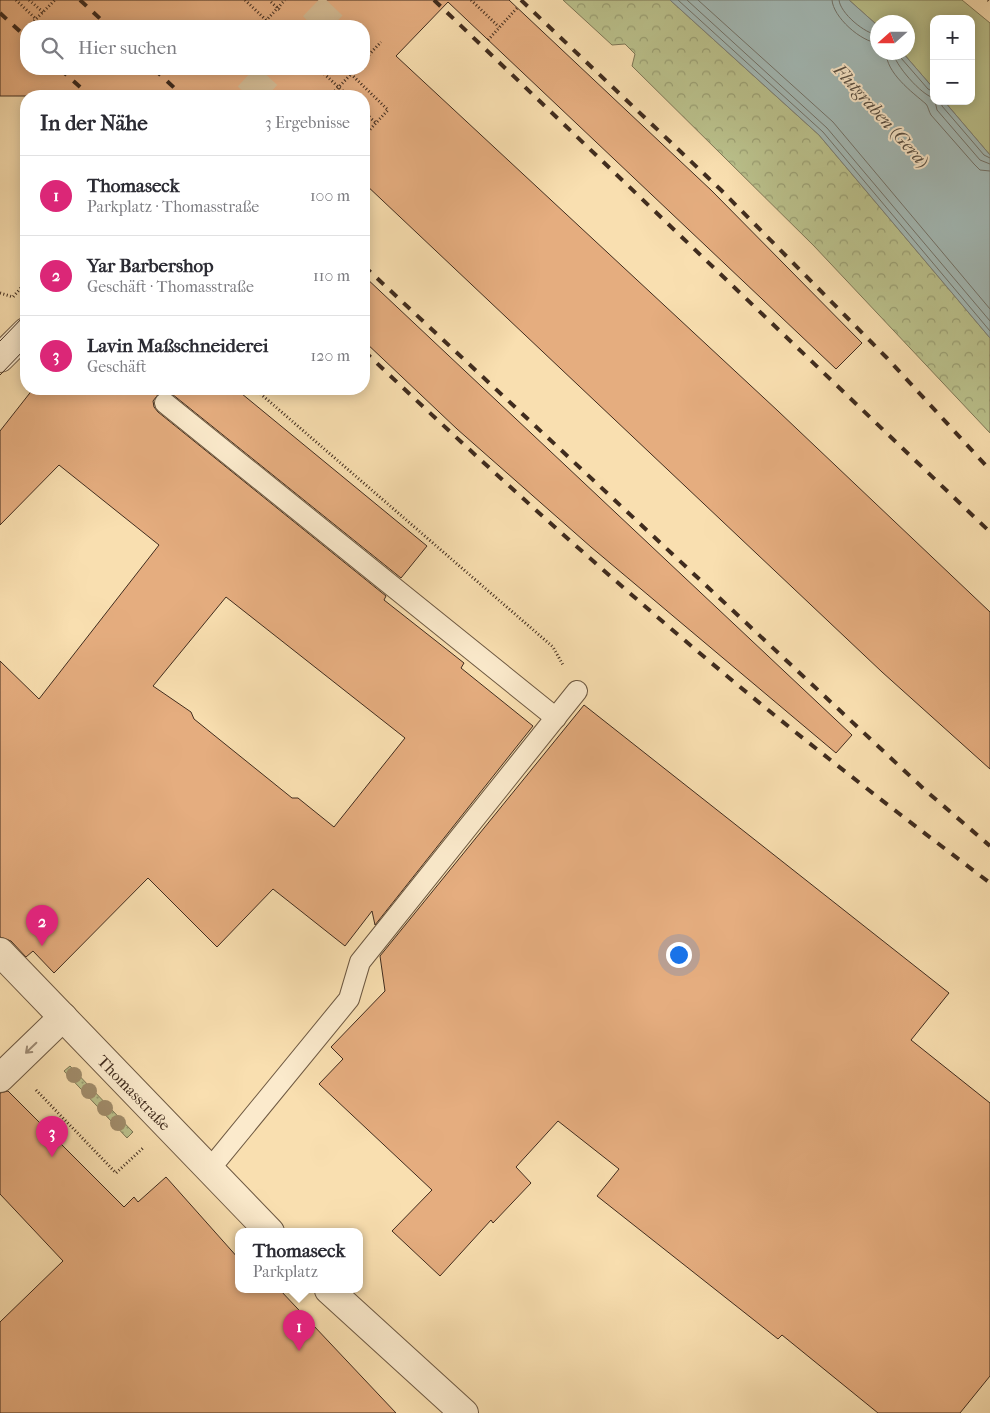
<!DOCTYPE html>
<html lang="de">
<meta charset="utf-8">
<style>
:root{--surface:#fff;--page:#f7f7f7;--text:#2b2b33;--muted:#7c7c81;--line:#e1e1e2;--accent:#db2777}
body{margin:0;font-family:"IM FELL French Canon",serif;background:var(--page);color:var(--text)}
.controls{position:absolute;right:15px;top:15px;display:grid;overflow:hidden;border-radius:10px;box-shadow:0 2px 12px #0003}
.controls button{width:45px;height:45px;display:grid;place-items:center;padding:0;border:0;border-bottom:1px solid var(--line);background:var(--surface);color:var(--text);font:25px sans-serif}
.compass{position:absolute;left:870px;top:15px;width:45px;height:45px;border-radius:50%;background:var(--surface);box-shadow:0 2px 12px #0003;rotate:249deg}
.you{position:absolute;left:678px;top:954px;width:18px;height:18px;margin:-12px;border:4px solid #fff;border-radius:50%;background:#1a73e8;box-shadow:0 0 0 8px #1a73e833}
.badge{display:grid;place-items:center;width:32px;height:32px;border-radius:50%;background:var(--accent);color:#fff;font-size:16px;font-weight:700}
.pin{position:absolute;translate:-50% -41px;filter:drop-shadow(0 1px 2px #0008)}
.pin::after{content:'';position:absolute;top:26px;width:18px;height:15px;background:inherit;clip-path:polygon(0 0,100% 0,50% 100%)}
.popup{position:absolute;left:235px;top:1228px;width:128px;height:65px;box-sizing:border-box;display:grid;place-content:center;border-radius:10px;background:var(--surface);filter:drop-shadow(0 1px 4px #0005);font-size:16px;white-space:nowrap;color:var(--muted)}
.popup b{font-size:19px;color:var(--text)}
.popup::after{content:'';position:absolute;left:50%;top:100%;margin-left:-10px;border:10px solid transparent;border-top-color:var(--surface)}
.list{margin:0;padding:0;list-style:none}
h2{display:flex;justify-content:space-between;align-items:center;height:65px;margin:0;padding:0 20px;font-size:21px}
h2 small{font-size:16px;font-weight:400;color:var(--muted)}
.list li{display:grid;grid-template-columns:32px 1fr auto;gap:15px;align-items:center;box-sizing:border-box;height:80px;padding:0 20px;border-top:1px solid var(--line)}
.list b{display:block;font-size:19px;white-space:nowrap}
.list p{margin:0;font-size:16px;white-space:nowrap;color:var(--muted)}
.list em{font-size:16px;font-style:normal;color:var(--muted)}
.icon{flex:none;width:28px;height:28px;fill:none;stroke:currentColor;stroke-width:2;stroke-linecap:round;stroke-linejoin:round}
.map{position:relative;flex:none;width:990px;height:1413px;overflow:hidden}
.search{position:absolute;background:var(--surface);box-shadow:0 2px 12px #0003;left:20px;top:20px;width:350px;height:55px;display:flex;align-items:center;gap:12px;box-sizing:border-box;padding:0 18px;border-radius:20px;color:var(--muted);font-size:19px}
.panel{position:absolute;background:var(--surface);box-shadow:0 2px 12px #0003;left:20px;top:90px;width:350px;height:305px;border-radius:20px}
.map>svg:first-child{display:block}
.grass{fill:url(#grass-dots);stroke:#7e7756}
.forest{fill:url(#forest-crowns);stroke:#7e7756}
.park{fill:#bbc28d;stroke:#7e7756}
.water{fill:#a3bab7;stroke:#7b817a}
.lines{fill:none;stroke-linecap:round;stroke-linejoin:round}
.shore{stroke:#72736a;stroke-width:1}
.building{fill:#e5ad7f;stroke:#402c1e;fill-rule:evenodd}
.minor-tunnel{stroke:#d4bb93;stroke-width:28;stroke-dasharray:28 14;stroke-linecap:butt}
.service-casing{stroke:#6e5942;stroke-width:22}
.minor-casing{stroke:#6e5942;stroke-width:30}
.path{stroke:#402c1e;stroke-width:3;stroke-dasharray:1 2.5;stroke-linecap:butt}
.service{stroke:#fbeacc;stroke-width:20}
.minor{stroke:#fbeacc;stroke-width:28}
.tram{stroke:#402c1e;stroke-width:1}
.rail{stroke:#402c1e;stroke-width:4;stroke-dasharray:9 9;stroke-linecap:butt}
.tree{fill:#a18d6c}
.oneway{stroke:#9e8b75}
.labels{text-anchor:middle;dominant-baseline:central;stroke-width:4;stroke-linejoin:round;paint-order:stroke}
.street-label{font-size:16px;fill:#402c1e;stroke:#fbeacc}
.water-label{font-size:18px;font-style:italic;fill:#595044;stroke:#fbeacc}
</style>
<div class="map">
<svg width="990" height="1413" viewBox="0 0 990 1413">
<defs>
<pattern id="grass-dots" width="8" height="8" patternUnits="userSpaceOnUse" patternTransform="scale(1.25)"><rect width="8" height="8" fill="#bbc28d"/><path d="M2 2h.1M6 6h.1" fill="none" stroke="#999e73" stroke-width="1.8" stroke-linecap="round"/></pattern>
<pattern id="forest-crowns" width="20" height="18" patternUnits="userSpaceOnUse" patternTransform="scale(1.25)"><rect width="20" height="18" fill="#bbc28d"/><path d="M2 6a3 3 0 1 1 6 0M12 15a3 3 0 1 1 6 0" fill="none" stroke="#999e73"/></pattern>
</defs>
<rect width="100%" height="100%" fill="#f9dfb0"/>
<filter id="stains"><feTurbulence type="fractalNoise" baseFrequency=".004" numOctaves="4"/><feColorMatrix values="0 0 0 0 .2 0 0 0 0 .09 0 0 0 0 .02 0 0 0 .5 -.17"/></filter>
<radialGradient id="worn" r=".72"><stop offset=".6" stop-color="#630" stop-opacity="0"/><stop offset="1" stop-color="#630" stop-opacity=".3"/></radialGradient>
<path class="grass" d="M70,1066L133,1132L127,1138L64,1071Z"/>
<path class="forest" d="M563,0H670L819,135L990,338V433L814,246L632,66L635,54L625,44L612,45Z"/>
<path class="park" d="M849,0H962L990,23V155L944,101H971V19H934V89L903,53L908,52V22H878L877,25Z"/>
<path class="water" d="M670,0H849L877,25L878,52L903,53L934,89V101H944L990,155V338L819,135Z"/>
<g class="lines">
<g class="shore">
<path d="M678,0L823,132L990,331"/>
<path d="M687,0L827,128L990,321"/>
<path d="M698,0L833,122L990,309"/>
<path d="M832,0C833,17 861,42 878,43"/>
<path d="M839,0C840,13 865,34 878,35"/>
<path d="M886,52C886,73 912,92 926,104C928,106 929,112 931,115L974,164L980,170L990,171"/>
<path d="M893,52C894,64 922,96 934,98"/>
<path d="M899,52L901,58L928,89L934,92"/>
<path d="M935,101L937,110L980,160L990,164"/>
<path d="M941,101L942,106L984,155L990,158"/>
</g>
</g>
<g class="building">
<path d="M0,0H509L712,191L862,343L836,369L448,2L396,56L778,411L990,612V769L882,672L364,183V96H0ZM26,26H364V69H26Z"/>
<path d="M364,276L852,735L836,753L591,547L457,429L364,341Z"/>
<path d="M33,389H236L427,546L401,578L172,394L160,392L153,401L154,407L158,412L386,596L384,600L464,663L461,668L533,726L375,925L372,911L345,946L273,889L217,947L148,878L54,973L33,951L26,957L11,941L0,937V661L39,699L159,545L59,465L0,525V431ZM226,597L405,738L334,827L298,798H292L194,719L191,712L153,686Z"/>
<path d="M584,705L949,993L911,1040L990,1103V1376L960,1413H878L782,1335L778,1339L597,1196L619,1169L558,1121L516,1167L531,1183L493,1223L491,1220L440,1276L392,1231L432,1190L319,1084L343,1059L331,1047L385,991L380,956Z"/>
<path d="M8,1091L124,1207L134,1197L138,1202L166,1177L239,1259V1290H280L396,1413H0V1322L63,1261L0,1194V1093Z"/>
</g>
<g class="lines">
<g class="minor-tunnel">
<path d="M313,26L338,0"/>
<path d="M248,96L273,69"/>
</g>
<defs>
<g id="service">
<path d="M165,403L556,718"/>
<path d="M209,1170L349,999L360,962L577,691"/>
</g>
<g id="minor">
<path d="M0,358L26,332"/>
<path d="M0,952L270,1232"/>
<path d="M0,1078L63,1017"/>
<path d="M329,1290L464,1413"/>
</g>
</defs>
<use href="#service" class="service-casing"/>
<use href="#minor" class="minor-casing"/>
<g class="path">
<path d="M16,0L36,19"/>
<path d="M29,0L43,12"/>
<path d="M245,0L266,20"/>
<path d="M471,0L499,27"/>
<path d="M988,0L990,2"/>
<path d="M271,2L281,11"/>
<path d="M270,23L273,26"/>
<path d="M29,26L55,0"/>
<path d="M261,26L285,0"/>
<path d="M488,40L517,8"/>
<path d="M364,60L381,42"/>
<path d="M319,69L348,96"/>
<path d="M351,74L388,110L364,136"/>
<path d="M330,96L356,69"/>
<path d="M364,112L376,123"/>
<path d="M0,293L13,297L26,282"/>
<path d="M255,389L553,647L563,665"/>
<path d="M36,1090L116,1173L144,1147"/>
</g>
<use href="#service" class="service"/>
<use href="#minor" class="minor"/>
<g class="tram">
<path d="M0,341L26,314"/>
<path d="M0,375L26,348"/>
</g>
<g class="rail">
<path d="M80,0L108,26"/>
<path d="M434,0L990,532"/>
<path d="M521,0L721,190L887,358L990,470"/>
<path d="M0,13L26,37"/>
<path d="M60,69L90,96"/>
<path d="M154,69L183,96"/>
<path d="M364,266L925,790L990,846"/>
<path d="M364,351C480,461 598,568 721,671C808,744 899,814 990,883"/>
</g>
</g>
<g class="tree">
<circle cx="74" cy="1075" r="8"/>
<circle cx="89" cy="1091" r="8"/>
<circle cx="105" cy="1108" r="8"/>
<circle cx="118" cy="1123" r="8"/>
</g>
<defs><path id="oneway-shaft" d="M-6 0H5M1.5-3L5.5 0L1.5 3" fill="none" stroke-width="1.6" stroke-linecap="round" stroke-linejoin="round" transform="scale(1.25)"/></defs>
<use class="oneway" href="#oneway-shaft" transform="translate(31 1048) rotate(136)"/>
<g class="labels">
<g class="street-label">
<text transform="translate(134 1093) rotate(46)">Thomasstraße</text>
</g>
<g class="water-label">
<text transform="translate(881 116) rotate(48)">Flutgraben (Gera)</text>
</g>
</g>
<rect width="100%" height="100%" filter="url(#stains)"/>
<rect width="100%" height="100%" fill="url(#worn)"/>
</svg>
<div class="controls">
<button>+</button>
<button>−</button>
</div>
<svg class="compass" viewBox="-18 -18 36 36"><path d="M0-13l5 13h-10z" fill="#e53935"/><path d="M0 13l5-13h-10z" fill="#7c7c81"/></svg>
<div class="you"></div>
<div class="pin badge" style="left:299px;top:1351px">1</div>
<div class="popup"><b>Thomaseck</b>Parkplatz</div>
<div class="pin badge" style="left:42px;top:946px">2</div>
<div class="pin badge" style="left:52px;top:1157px">3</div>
<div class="search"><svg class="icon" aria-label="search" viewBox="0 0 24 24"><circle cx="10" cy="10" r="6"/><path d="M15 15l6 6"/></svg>Hier suchen</div>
<section class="panel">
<h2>In der Nähe<small>3 Ergebnisse</small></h2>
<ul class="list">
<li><span class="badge">1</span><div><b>Thomaseck</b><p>Parkplatz · Thomasstraße</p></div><em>100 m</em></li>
<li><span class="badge">2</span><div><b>Yar Barbershop</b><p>Geschäft · Thomasstraße</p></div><em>110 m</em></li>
<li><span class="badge">3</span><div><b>Lavin Maßschneiderei</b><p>Geschäft</p></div><em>120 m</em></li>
</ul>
</section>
</div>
